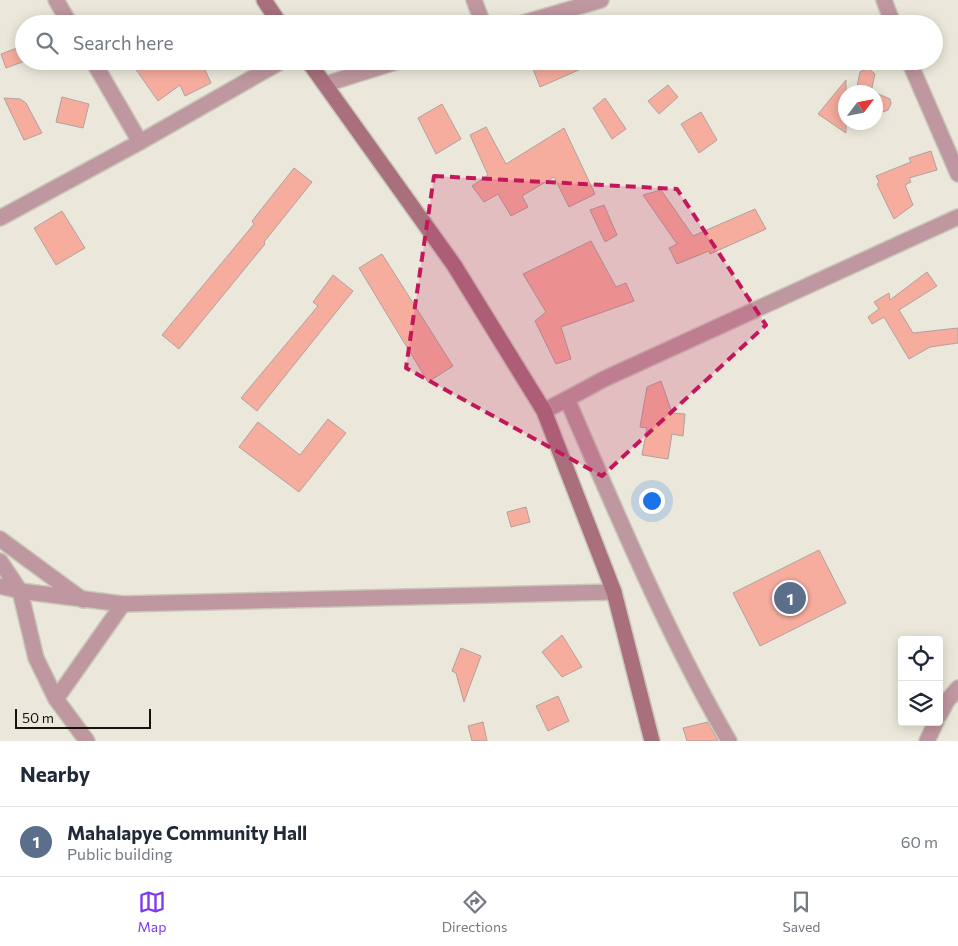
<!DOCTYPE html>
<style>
:root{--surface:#fff;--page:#f6f6f7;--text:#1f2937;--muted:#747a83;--line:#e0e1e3;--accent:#7c3aed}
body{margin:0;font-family:Commissioner,sans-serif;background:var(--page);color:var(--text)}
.controls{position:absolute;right:15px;bottom:15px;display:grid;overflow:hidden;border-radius:5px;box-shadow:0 2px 12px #0003}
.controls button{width:45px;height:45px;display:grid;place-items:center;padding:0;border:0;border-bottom:1px solid var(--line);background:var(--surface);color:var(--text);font:25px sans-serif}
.compass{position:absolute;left:838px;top:85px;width:45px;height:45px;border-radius:50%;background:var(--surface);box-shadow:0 2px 12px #0003;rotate:58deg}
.scale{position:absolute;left:15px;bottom:12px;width:136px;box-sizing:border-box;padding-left:5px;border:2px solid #14120e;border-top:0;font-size:14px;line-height:18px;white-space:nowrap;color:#14120e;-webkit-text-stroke:4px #ebe8db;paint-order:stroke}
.you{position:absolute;left:651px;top:500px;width:18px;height:18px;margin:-12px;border:4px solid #fff;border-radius:50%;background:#1a73e8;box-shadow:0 0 0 8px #1a73e833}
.badge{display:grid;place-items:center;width:32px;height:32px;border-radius:50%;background:var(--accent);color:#fff;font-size:16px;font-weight:700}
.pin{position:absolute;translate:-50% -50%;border:2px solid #fff;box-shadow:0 1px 5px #0006}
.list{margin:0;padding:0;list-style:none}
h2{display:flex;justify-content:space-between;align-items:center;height:65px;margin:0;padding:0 20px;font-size:21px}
h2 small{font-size:16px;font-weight:400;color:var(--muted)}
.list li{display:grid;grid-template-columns:32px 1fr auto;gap:15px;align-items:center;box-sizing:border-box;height:70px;padding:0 20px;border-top:1px solid var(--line)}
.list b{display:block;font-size:19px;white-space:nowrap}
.list p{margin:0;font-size:16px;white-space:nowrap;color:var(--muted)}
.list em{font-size:16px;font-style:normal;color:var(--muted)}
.icon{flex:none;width:28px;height:28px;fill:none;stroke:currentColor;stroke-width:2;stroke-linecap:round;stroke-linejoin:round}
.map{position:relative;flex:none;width:958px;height:741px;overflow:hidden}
.search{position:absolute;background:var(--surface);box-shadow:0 2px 12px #0003;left:15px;right:15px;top:15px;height:55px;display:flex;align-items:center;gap:12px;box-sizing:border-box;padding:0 18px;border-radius:28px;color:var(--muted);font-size:19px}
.sheet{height:135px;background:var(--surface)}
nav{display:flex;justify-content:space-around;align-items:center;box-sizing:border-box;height:70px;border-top:1px solid var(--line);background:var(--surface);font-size:14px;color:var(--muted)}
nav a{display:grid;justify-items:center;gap:2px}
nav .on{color:var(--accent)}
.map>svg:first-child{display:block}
.building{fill:#f6ad9e;stroke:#b0a19e}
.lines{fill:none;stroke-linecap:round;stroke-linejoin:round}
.minor-casing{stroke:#c9c6ba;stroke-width:18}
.tertiary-casing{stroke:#c9c6ba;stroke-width:18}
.secondary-casing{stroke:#c9c6ba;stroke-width:18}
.minor{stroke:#bf97a0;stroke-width:15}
.tertiary{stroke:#bf97a0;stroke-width:15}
.secondary{stroke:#a96f7d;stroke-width:15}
.marked{fill:#c2185b;fill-opacity:0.2;stroke:#c2185b;stroke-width:4;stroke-dasharray:10 6;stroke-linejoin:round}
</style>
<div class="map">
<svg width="958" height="741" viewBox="0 0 958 741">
<rect width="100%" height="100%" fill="#ebe8db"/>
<g class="building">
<path d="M22,46L25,61L6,68L1,54Z"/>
<path d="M130,61H201L211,83L185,96L180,85L158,101Z"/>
<path d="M530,61H599L540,87Z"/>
<path d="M868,68L875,74L871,92H856L860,72Z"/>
<path d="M846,80V133L818,114Z"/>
<path d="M668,85L678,97L659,114L648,101Z"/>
<path d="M876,93L890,99L891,104L888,110L883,112L876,109Z"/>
<path d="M62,97L89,104L83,128L56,122Z"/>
<path d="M4,98L20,99L26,103L42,133L24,140Z"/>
<path d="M605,98L626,129L612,139L593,108Z"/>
<path d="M442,104L461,139L436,154L418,118Z"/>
<path d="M701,112L717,140L699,153L681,124Z"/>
<path d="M486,127L506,164L564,128L595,194L569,207L554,177L522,196L528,207L511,216L498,194L484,202L472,186L488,175L470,135Z"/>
<path d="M931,151L937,170L909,178L911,182L905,185L913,205L894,219L877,184L879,182L876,176L911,162L909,158Z"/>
<path d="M294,168L312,182L264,242L265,244L179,349L162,335L254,224L252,221Z"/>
<path d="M661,190L693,236L755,209L766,229L710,254L709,251L677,264L669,248L677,244L643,195Z"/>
<path d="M604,205L617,235L605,242L590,210Z"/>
<path d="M62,211L85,248L56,265L34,228Z"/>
<path d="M591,241L616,287L626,283L634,301L561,327L571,359L556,364L535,321L546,312L523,274Z"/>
<path d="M382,254L453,366L428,382L359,268Z"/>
<path d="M927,272L937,286L899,310L913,333L958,328V343L930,347L909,359L884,317L872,324L868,317L879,309L874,302L889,293L890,300Z"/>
<path d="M333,275L353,291L257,411L241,398L318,306L313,302Z"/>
<path d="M661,381L672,413L685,414L683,436L672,434L668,459L642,455L647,428L640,427L647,387Z"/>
<path d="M328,419L346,433L299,492L239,447L258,422L300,455Z"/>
<path d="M526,507L530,522L511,527L507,512Z"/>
<path d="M819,550L846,603L760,646L733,593Z"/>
<path d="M562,635L582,667L562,677L542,652Z"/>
<path d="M461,648L481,656L464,702L456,673L452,671Z"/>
<path d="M558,696L569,721L548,731L536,706Z"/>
<path d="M483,722L487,741H472L468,726Z"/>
<path d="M708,722L718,741H687L683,728Z"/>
</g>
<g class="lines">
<defs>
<g id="minor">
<path d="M56,0L70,24"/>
<path d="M474,0L483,24"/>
<path d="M884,0L893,24"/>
<path d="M520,24L601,0"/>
<path d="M93,61L140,142"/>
<path d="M909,61L958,174"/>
<path d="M326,84L399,61"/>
<path d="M0,218L140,142L282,61"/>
<path d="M567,399L604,379L958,217"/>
<path d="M544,411L567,399C617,514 666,632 729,741"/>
<path d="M0,539L83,600"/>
<path d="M0,561L20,591L36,658L56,699L87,741"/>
<path d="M56,699L123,604"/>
<path d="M939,716L947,701L958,688"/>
<path d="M927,741L936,722"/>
</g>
<path id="tertiary" d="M0,586L20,591L123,604L614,592"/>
<g id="secondary">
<path d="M264,0L280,24"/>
<path d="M308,61L454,265L544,411L614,592L652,741"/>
</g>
</defs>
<use href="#minor" class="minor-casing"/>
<use href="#tertiary" class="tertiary-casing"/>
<use href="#secondary" class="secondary-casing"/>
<use href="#minor" class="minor"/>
<use href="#tertiary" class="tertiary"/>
<use href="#secondary" class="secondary"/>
</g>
<path class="marked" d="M434,176L677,189L766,325L602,476L406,368Z"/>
</svg>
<div class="controls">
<button><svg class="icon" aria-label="locate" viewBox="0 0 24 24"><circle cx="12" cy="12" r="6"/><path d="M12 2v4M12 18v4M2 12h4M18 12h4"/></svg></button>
<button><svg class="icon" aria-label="layers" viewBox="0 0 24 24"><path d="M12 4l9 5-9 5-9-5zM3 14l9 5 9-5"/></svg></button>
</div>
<svg class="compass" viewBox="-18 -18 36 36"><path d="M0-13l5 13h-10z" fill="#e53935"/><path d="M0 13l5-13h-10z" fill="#747a83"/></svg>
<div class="scale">50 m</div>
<div class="you"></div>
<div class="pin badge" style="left:790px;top:598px;background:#5c6f8a">1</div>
<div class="search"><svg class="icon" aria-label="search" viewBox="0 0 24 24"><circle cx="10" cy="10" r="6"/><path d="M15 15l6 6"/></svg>Search here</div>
</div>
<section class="sheet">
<h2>Nearby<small></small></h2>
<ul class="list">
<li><span class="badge" style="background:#5c6f8a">1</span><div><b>Mahalapye Community Hall</b><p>Public building</p></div><em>60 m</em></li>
</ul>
</section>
<nav>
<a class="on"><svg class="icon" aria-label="map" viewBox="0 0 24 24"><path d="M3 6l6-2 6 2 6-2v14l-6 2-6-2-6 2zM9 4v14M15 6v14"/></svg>Map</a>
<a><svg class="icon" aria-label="directions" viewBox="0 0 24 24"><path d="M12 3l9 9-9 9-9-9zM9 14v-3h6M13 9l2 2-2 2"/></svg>Directions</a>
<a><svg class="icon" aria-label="saved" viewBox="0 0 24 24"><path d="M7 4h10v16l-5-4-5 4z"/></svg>Saved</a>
</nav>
